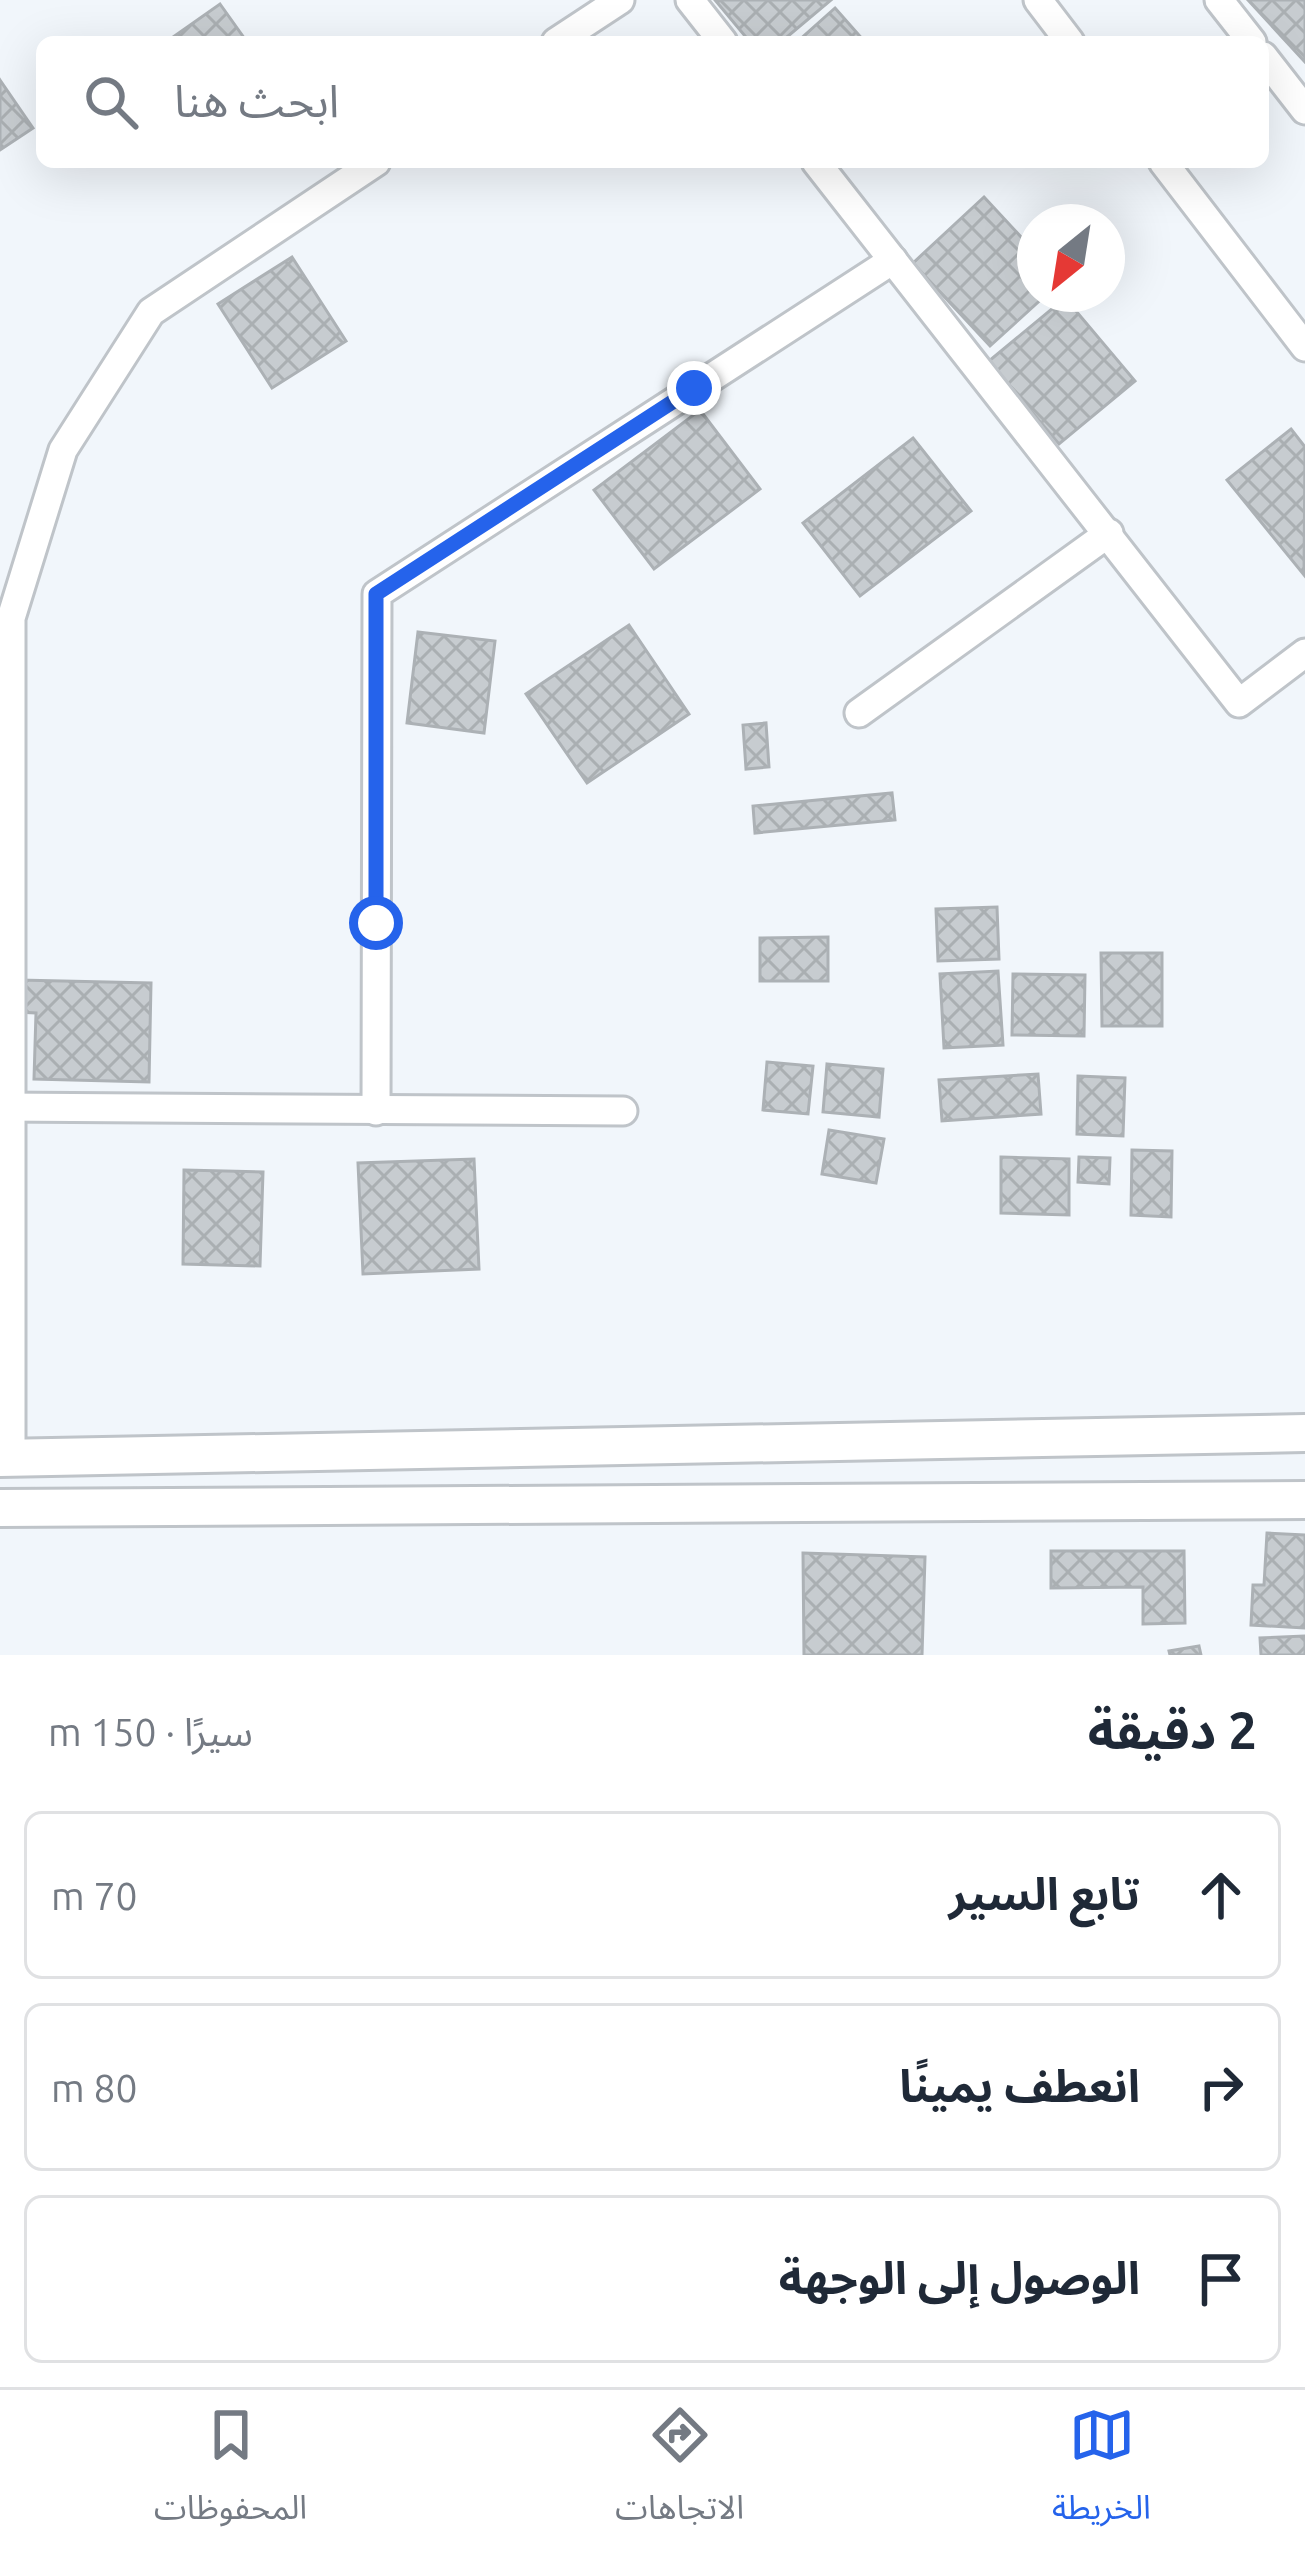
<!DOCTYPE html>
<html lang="ar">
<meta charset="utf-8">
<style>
:root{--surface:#fff;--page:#f6f6f7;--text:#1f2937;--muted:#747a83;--line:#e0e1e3;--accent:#2563eb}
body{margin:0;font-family:Ubuntu,"Noto Sans Arabic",sans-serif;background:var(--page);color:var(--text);direction:rtl}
.compass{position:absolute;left:1017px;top:204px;width:108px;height:108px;border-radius:50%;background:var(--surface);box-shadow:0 12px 48px #0002;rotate:210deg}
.stop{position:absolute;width:36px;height:36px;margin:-27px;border:9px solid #2563eb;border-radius:50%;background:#fff}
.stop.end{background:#2563eb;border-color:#fff;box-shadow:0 3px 12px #0008}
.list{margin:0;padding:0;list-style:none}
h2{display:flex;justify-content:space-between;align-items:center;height:156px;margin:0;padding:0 48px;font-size:51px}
h2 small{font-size:39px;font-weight:400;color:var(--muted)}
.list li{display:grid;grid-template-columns:78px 1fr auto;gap:36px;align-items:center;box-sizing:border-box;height:168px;margin:0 24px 24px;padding:0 24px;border:3px solid var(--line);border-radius:18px}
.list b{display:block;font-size:45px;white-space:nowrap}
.list em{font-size:39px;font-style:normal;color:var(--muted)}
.icon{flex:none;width:66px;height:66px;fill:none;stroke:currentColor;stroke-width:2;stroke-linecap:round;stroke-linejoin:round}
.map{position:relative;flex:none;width:1305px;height:1655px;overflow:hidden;direction:ltr}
.search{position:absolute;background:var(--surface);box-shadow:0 12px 48px #0002;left:36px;right:36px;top:36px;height:132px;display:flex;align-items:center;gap:30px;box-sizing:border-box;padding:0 42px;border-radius:18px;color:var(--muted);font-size:45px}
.sheet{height:732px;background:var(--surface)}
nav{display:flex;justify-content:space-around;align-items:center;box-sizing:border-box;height:168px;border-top:3px solid var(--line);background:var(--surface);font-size:33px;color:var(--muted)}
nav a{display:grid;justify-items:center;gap:6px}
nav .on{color:var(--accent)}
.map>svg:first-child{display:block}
.building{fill:url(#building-cross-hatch);stroke:#acb1b5;stroke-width:3}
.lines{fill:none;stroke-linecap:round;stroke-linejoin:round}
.street-casing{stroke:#bfc4c9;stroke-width:33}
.secondary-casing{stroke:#bfc4c9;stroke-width:42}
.street{stroke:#fff;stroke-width:27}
.secondary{stroke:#fff;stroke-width:36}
.route{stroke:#2563eb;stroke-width:15}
</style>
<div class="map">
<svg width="1305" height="1655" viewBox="0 0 1305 1655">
<defs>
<pattern id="building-cross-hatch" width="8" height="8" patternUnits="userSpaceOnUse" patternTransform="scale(3)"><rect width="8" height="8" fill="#c7ccd0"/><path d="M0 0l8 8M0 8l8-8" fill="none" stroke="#aaafb2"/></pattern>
</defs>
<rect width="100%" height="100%" fill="#f1f6fb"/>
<g class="building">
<path d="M715,0H831L781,42H750Z"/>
<path d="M1248,0H1305V62Z"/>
<path d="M220,4L247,42H166Z"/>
<path d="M835,8L865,42H797Z"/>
<path d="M0,80L33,128L0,150Z"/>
<path d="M984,197L1035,252V294H1047L990,346L913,263Z"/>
<path d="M292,257L346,341L272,388L218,304Z"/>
<path d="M1065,298L1135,381L1059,444L989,361Z"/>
<path d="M700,410L760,489L654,569L594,490Z"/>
<path d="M1291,429L1305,447L1304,575L1227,480Z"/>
<path d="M913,438L971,511L860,596L803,523Z"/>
<path d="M629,625L689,714L587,783L526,694Z"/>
<path d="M418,632L495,641L484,733L407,723Z"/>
<path d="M766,723L769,767L746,769L743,725Z"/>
<path d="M892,793L895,820L755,833L753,806Z"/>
<path d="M997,907L999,959L938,961L936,909Z"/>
<path d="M828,937V981H760V938Z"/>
<path d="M1101,953H1162V1026H1102Z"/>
<path d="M998,971L1003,1045L944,1048L940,974Z"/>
<path d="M1013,974L1085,975L1084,1036L1012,1035Z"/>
<path d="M18,980L151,983L149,1082L34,1079L36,1013L17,1012Z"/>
<path d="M767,1062L813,1066L808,1114L763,1110Z"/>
<path d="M827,1064L883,1069L879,1117L823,1112Z"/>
<path d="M1038,1074L1041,1114L942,1121L939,1080Z"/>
<path d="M1078,1076L1125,1078L1123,1136L1077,1134Z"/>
<path d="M829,1130L884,1139L876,1183L822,1174Z"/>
<path d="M1132,1150L1172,1151L1171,1217L1131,1215Z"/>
<path d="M1001,1157L1069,1159V1215L1001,1213Z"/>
<path d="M1079,1157L1110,1158L1109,1184L1078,1182Z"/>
<path d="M474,1159L479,1269L363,1274L358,1163Z"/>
<path d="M184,1170L263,1172L260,1266L183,1264Z"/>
<path d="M1267,1533L1305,1535V1628L1251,1625L1253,1585H1264Z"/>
<path d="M1051,1551H1184L1185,1623L1143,1624V1587L1051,1588Z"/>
<path d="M803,1553L925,1557L922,1655H804Z"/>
<path d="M1305,1636V1655H1261L1260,1638Z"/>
<path d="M1199,1646L1201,1655H1170L1169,1651Z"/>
</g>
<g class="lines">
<defs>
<g id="street">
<path d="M690,0L723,42"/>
<path d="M1038,0L1070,42"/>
<path d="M1219,0L1252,42"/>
<path d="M556,42L620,0"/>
<path d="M1263,56L1305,110"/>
<path d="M816,162L1239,703L1305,653"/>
<path d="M1163,162L1305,347"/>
<path d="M859,713L1109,533"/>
<path d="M0,1107L623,1111"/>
<path d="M376,1111L377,594L893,260"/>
<path d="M11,1458V618L63,450L151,312L376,162"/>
</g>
<g id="secondary">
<path d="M0,1458L1305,1433"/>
<path d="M0,1508L1305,1500"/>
</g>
</defs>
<use href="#street" class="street-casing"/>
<use href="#secondary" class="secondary-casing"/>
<use href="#street" class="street"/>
<use href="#secondary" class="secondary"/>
</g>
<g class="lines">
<path class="route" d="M376,923V594L694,388"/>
</g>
</svg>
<svg class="compass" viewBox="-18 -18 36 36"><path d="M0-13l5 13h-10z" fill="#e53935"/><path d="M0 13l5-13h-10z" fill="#747a83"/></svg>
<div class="stop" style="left:376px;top:923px"></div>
<div class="stop end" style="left:694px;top:388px"></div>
<div class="search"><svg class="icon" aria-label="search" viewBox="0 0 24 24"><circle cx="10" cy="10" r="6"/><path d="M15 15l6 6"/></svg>ابحث هنا</div>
</div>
<section class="sheet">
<h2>2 دقيقة<small>سيرًا · 150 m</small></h2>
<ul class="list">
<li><svg class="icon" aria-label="ahead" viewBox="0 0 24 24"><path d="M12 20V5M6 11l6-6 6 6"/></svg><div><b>تابع السير</b></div><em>70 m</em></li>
<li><svg class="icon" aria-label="right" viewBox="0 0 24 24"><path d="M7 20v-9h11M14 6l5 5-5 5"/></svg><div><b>انعطف يمينًا</b></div><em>80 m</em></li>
<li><svg class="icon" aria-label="arrive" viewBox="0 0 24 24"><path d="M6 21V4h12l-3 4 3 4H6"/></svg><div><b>الوصول إلى الوجهة</b></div></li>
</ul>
</section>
<nav>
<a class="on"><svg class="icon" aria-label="map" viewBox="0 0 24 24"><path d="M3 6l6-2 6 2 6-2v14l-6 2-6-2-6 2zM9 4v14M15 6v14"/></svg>الخريطة</a>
<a><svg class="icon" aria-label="directions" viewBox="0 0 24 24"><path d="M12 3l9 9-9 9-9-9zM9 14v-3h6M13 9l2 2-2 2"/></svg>الاتجاهات</a>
<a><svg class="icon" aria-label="saved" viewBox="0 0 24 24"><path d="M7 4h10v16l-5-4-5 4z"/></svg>المحفوظات</a>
</nav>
